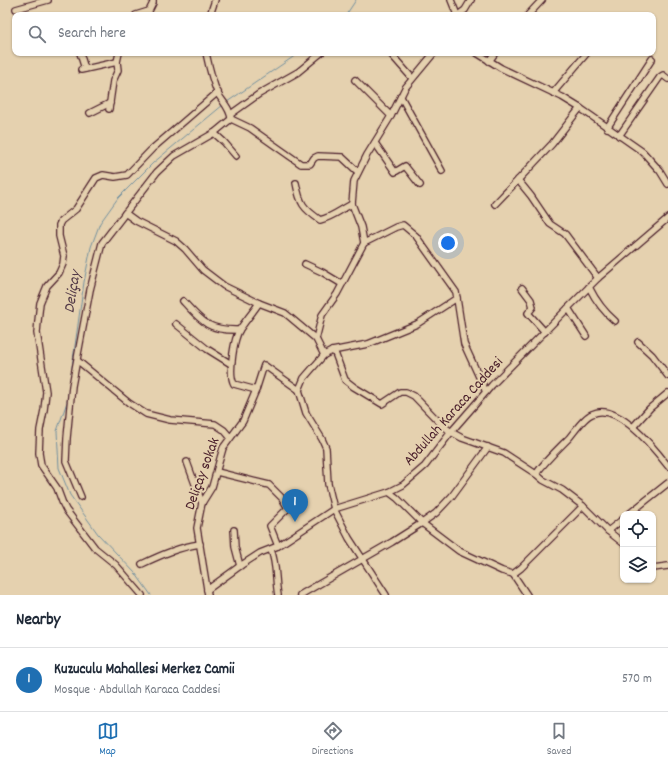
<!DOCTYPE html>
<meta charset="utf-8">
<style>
:root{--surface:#fff;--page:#f6f6f7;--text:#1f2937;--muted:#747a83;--line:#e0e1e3;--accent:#1f6fb2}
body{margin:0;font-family:Dekko,sans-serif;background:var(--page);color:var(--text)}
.controls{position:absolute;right:12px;bottom:12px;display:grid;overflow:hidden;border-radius:8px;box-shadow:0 1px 3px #0004}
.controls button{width:36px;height:36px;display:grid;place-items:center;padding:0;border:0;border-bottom:1px solid var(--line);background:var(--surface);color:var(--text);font:20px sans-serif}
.you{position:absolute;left:448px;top:243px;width:14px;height:14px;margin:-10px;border:3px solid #fff;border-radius:50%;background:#1a73e8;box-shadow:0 0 0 6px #1a73e833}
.badge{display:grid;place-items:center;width:26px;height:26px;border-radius:50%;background:var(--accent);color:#fff;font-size:13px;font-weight:700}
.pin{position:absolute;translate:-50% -33px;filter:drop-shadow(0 1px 2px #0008)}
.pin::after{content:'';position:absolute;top:21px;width:14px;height:12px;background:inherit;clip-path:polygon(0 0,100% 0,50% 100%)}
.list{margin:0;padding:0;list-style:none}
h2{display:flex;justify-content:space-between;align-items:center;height:52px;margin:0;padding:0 16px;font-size:17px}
h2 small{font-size:13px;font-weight:400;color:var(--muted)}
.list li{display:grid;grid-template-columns:26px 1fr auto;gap:12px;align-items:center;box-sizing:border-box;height:64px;padding:0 16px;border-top:1px solid var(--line)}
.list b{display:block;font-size:15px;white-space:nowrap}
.list p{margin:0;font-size:13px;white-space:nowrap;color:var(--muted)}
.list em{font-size:13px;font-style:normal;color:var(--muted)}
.icon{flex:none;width:22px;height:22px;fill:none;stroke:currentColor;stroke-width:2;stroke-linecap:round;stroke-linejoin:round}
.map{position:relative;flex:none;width:668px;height:595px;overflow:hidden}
.search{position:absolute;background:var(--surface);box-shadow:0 1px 3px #0004;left:12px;right:12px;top:12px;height:44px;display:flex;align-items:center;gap:10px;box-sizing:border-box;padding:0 14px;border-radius:8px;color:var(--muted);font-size:15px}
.sheet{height:116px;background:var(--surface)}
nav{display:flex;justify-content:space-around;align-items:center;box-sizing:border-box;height:56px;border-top:1px solid var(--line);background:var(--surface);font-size:11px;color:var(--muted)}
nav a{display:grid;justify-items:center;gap:2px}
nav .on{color:var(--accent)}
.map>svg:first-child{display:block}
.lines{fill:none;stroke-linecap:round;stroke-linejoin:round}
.stream{stroke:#72909f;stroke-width:1}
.minor-casing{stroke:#4a1f2b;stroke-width:8}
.minor{stroke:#e5d1af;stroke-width:5.5}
.labels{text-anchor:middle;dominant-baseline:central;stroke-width:4;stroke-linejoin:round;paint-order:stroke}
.street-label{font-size:15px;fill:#4a1f2b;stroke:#e5d1af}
.water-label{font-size:16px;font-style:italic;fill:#543b48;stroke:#e5d1af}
</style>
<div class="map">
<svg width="668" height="595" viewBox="0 0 668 595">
<rect width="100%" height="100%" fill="#e5d1af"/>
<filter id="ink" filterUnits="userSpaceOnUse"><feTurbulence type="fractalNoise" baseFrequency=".025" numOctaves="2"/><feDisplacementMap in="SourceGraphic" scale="8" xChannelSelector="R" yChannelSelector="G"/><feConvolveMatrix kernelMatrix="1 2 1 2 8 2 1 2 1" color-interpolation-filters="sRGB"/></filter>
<g filter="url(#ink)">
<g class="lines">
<g class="stream">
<path d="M346,15L356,0"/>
<path d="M227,102L299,53"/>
<path d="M151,595L136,574L98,534L70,495L59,468L57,431L67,402L84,282L91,247L100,223L118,198L153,163L223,105"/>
</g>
<defs>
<g id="minor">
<path d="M451,0L457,15"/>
<path d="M16,9L48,0"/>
<path d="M136,15L149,11L153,3V0"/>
<path d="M210,15L215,0"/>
<path d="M458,15L465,10L471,0"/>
<path d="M528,15L542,0"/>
<path d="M80,53L85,69"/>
<path d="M206,53C209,67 212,81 218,94C223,102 231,110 231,119L250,128L301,164H310L314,158L318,156L342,157L358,172"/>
<path d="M390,53L412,78"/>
<path d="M477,53L501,68L562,97L580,108L643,152L660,171L668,184"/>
<path d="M489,61L495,53"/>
<path d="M117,62L119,53"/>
<path d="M81,70L117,62L118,70L113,81L109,109"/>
<path d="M355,80L391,116"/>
<path d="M553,93L587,53"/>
<path d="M401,97L442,171"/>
<path d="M580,108L552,144L518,180L531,196L550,224L565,234L598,278"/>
<path d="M90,113L110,103"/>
<path d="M231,114L259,94L298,72L321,53"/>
<path d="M607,128L652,59"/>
<path d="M214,133L224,142L236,156"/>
<path d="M619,136L660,77L663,75L668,79"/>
<path d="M375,143L395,172L405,166L420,185"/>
<path d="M296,183C300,204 303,208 320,220C333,217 340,210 352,204"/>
<path d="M495,204L518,180"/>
<path d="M125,213L136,221L176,241L185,249L203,270L224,286L259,303L285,313L316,339"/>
<path d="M364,243L396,227L403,225L416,236L456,292L464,344L486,392"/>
<path d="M305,264L322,272L342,284"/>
<path d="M589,287C596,301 603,311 615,321"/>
<path d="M522,288L531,300L533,307L528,313L545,332"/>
<path d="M183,301C202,322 209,331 239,330"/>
<path d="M568,308L586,336"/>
<path d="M176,324L207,349L231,364"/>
<path d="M638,342L652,355L668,376"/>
<path d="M332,351L335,353L345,380L354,387L382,404L400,392H406L414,396L440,423L451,432L462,438L504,453L536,474L543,480L562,490L583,506L608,531L623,543"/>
<path d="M324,355L316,339L322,315L337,294L364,243L361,227L352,204L354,181L367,155L391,116L405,88L434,53"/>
<path d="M78,361L129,403L146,414L170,420L215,424L224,430L230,437"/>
<path d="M256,390L234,384C228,374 234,338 240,329C246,320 253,312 259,303"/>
<path d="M633,427L650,408L668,393"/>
<path d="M187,462L202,503"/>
<path d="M217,472L269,485L282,498L288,508L270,526L278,546"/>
<path d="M536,474C546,460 557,450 569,438C575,431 584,417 592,414C617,401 654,448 668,466"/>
<path d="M389,492L397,498L422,523L459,551L502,571L513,574L527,595"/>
<path d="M81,497L66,461L67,438L72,386L90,290L102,243L157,172L174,156L214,133L231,119"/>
<path d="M629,514L668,483"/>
<path d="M234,530L235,547L240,566"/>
<path d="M608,531L623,519"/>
<path d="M271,550C277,564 275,580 278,595"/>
<path d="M142,564C161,555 179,547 200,544"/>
<path d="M653,568L668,566"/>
<path d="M513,574L521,568L583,506"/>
<path d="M207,590L240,566L260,553L278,546L334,509L389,492L403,485L425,466L451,432L492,385L568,308L598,278L668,218"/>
<path d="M142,595L116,565L95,548L66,510L63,504L57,488L41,465L39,453L40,430L44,410L46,392L37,333L38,321L40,303L47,286L59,273L63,264L64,256L59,236V225L61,221L76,209L96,178L103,175L115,177L127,175L152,149L218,92"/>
<path d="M208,595L197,528L202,503L212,487L223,448L243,421L256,390L264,365L299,390"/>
<path d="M300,595L392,542L422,523L436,513L452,496L488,447"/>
<path d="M386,595L349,538L334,509L328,484L326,448L322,439L306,413L299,390L304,378L324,355L332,351L368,344L417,324L457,298"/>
</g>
</defs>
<use href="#minor" class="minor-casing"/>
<use href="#minor" class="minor"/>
</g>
</g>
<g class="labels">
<g class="street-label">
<text transform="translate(454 412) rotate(-48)">Abdullah Karaca Caddesi</text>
<text transform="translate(203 474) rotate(-70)">Deliçay sokak</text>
</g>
<g class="water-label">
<text transform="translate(73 292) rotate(-81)">Deliçay</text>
</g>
</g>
</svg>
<div class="controls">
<button><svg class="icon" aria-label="locate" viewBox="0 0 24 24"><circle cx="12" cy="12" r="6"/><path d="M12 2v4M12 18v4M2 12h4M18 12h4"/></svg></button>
<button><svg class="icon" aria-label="layers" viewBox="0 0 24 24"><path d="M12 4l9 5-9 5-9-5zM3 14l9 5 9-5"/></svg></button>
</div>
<div class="you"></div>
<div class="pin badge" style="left:295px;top:522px">1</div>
<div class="search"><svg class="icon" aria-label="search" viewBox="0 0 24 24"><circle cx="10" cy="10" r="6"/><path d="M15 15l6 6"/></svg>Search here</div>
</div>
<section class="sheet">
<h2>Nearby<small></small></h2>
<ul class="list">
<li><span class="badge">1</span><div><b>Kuzuculu Mahallesi Merkez Camii</b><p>Mosque · Abdullah Karaca Caddesi</p></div><em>570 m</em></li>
</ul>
</section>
<nav>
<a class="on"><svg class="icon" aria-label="map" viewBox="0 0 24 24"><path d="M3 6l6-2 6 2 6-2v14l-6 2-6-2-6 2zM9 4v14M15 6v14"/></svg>Map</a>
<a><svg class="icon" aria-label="directions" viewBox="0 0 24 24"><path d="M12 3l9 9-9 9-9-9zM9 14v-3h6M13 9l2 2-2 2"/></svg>Directions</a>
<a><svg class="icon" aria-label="saved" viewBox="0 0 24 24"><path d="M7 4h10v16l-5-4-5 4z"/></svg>Saved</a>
</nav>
